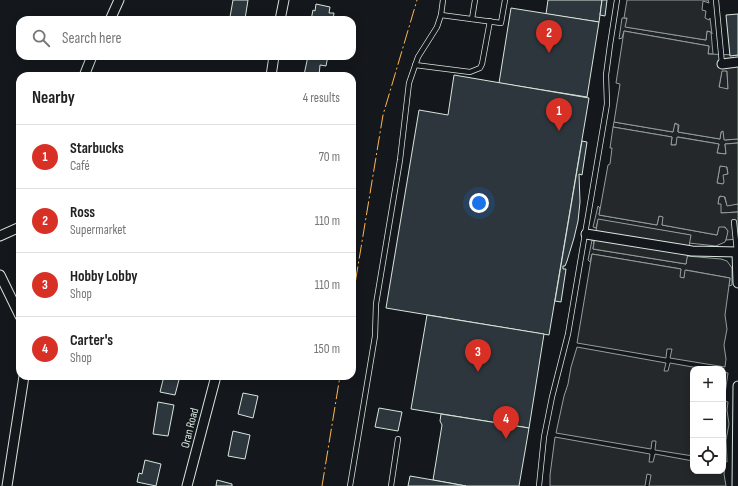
<!DOCTYPE html>
<meta charset="utf-8">
<style>
:root{--surface:#fff;--page:#f6f6f6;--text:#222;--muted:#767676;--line:#e0e0e0;--accent:#d93025}
body{margin:0;font-family:"Sofia Sans Condensed",sans-serif;background:var(--page);color:var(--text)}
.controls{position:absolute;right:12px;bottom:12px;display:grid;overflow:hidden;border-radius:8px;box-shadow:0 2px 10px #0003}
.controls button{width:36px;height:36px;display:grid;place-items:center;padding:0;border:0;border-bottom:1px solid var(--line);background:var(--surface);color:var(--text);font:20px sans-serif}
.you{position:absolute;left:479px;top:203px;width:14px;height:14px;margin:-10px;border:3px solid #fff;border-radius:50%;background:#1a73e8;box-shadow:0 0 0 6px #1a73e833}
.badge{display:grid;place-items:center;width:26px;height:26px;border-radius:50%;background:var(--accent);color:#fff;font-size:13px;font-weight:700}
.pin{position:absolute;translate:-50% -33px;filter:drop-shadow(0 1px 2px #0008)}
.pin::after{content:'';position:absolute;top:21px;width:14px;height:12px;background:inherit;clip-path:polygon(0 0,100% 0,50% 100%)}
.list{margin:0;padding:0;list-style:none}
h2{display:flex;justify-content:space-between;align-items:center;height:52px;margin:0;padding:0 16px;font-size:17px}
h2 small{font-size:13px;font-weight:400;color:var(--muted)}
.list li{display:grid;grid-template-columns:26px 1fr auto;gap:12px;align-items:center;box-sizing:border-box;height:64px;padding:0 16px;border-top:1px solid var(--line)}
.list b{display:block;font-size:15px;white-space:nowrap}
.list p{margin:0;font-size:13px;white-space:nowrap;color:var(--muted)}
.list em{font-size:13px;font-style:normal;color:var(--muted)}
.icon{flex:none;width:22px;height:22px;fill:none;stroke:currentColor;stroke-width:2;stroke-linecap:round;stroke-linejoin:round}
.map{position:relative;flex:none;width:738px;height:486px;overflow:hidden}
.search{position:absolute;background:var(--surface);box-shadow:0 2px 10px #0003;left:16px;top:16px;width:340px;height:44px;display:flex;align-items:center;gap:10px;box-sizing:border-box;padding:0 14px;border-radius:12px;color:var(--muted);font-size:15px}
.panel{position:absolute;background:var(--surface);box-shadow:0 2px 10px #0003;left:16px;top:72px;width:340px;height:308px;border-radius:12px}
.map>svg:first-child{display:block}
.green{fill:#202428;stroke:#939e99}
.parking{fill:#24282b;stroke:#939e99;fill-rule:evenodd}
.building{fill:#2c363c;stroke:#d8e6dc}
.lines{fill:none;stroke-linecap:round;stroke-linejoin:round}
.service-casing{stroke:#d8e6dc;stroke-width:6}
.minor-casing{stroke:#d8e6dc;stroke-width:11}
.service{stroke:#14181c;stroke-width:4.5}
.minor{stroke:#14181c;stroke-width:9}
.power{stroke:#ffb74d;stroke-width:1;stroke-dasharray:14 3 2 3;stroke-linecap:butt}
.labels{text-anchor:middle;dominant-baseline:central;stroke-width:3;stroke-linejoin:round;paint-order:stroke}
.street-label{font-size:12px;fill:#d8e6dc;stroke:#14181c}
</style>
<div class="map">
<svg width="738" height="486" viewBox="0 0 738 486">
<rect width="100%" height="100%" fill="#14181c"/>
<g class="green">
<path d="M622,18H627L626,27L706,40L707,31L711,32L713,54H708L709,46L624,31L622,38L619,39Z"/>
<path d="M722,70L727,71L728,89L719,88Z"/>
<path d="M614,122L673,132L674,124H678V132L720,139L721,132L723,131L725,140L738,139V143L725,144L726,154L717,153L719,144L678,137L676,145H671L672,137L613,127Z"/>
<path d="M720,166H726C729,172 727,178 723,184L717,183Z"/>
<path d="M724,196L727,205L738,204V212L720,213L718,205L719,197Z"/>
<path d="M598,206L600,208L599,215L657,225L659,216L664,217L662,225L717,235L719,226L725,227L728,231V235L725,242L716,246L689,243L690,235L598,220L596,228L593,227Z"/>
<path d="M592,240L594,242L593,249L686,264L687,256L721,259L727,261L732,268V285L729,286L730,278L686,270L684,278L679,277L681,269L592,254L590,262L588,260Z"/>
</g>
<g class="parking">
<path d="M627,0H708L709,3L703,1L702,10L706,11L705,18L709,20L710,18L712,34L711,32L707,31L706,40L625,27L627,18H624Z"/>
<path d="M624,31L709,46L708,54L738,55V139L724,140L723,131L721,132L720,139L678,132L679,125L675,123L673,132L614,122L620,84L616,83ZM722,71H727L728,89L719,87Z"/>
<path d="M613,127L672,137L671,145H676L677,137L719,144L717,153L726,154L725,144L738,143V204L727,206L725,197L720,196L719,197L718,204H721V213L738,212V239L726,240L728,231L725,227H719L717,235L662,225L663,217L659,216L657,225L599,215L608,165L610,164L612,148H610ZM720,166L727,167L728,174L723,175L724,182L723,184L717,183Z"/>
<path d="M598,219L691,235L686,264L593,249Z"/>
<path d="M592,254L681,269L680,277L684,278L685,270L730,278L725,315L727,329L724,345L726,359L725,367L670,358L672,349H667L666,358L577,343Z"/>
<path d="M577,347L666,363L664,371H668L670,363L704,369H693V456L655,450L656,441H652L651,449L556,433L564,396L568,384L571,367Z"/>
<path d="M723,372L728,373L724,401L728,402L727,410L729,424L726,440L727,462L723,461Z"/>
<path d="M555,437L650,454L649,462H653L655,454L693,461V471H723V466L725,467L724,474L726,486H649L651,475L647,474L645,486H550V475Z"/>
</g>
<g class="building">
<path d="M233,0H248L245,19L230,17Z"/>
<path d="M548,0H602L599,22L546,14Z"/>
<path d="M602,0H607L605,16L600,15Z"/>
<path d="M316,4L330,7L329,13H334L333,20H311L313,10L315,11Z"/>
<path d="M511,8L599,22L587,97L499,83Z"/>
<path d="M738,14V55L730,56L726,15Z"/>
<path d="M308,56H328L326,66L320,65L319,76L304,75Z"/>
<path d="M454,75L589,98L549,335L386,308L419,110L448,115Z"/>
<path d="M582,141L587,142L582,175L579,174L580,202L578,221L574,238L567,261L565,266H563V269H566L561,302L555,301Z"/>
<path d="M427,315L544,334L529,428L411,409Z"/>
<path d="M164,376H180L175,395L160,392Z"/>
<path d="M243,393L258,396L253,418L238,414Z"/>
<path d="M158,402L174,405L168,436L153,434Z"/>
<path d="M379,408L402,412L398,431L375,427Z"/>
<path d="M441,414L529,428L519,486H466L433,480L442,425L440,421Z"/>
<path d="M233,431L250,435L245,459L228,456Z"/>
<path d="M145,460L161,464L156,486L137,482L139,473L142,474Z"/>
<path d="M410,476L433,480L466,486H408Z"/>
<path d="M217,480L232,484V486H216Z"/>
</g>
<g class="lines">
<defs>
<g id="service">
<path d="M716,0L722,64"/>
<path d="M441,15L501,23L505,0"/>
<path d="M472,19L475,0"/>
<path d="M415,65L470,72L480,68L482,64L490,21"/>
<path d="M734,222L737,252"/>
<path d="M350,486L375,336L376,304L400,160L409,83L418,57L437,27L441,15L443,0"/>
<path d="M391,486L398,439"/>
<path d="M539,486L544,437L552,397L568,334L607,104L606,75L610,45L617,0"/>
</g>
<g id="minor">
<path d="M110,20L119,0"/>
<path d="M280,20L284,0"/>
<path d="M722,64L738,62"/>
<path d="M84,76L92,56"/>
<path d="M271,76L274,56"/>
<path d="M586,234L692,251L738,252"/>
<path d="M0,236L20,227"/>
<path d="M737,252L738,283"/>
<path d="M0,275L20,316"/>
<path d="M7,486L24,376"/>
<path d="M187,486L216,376"/>
<path d="M737,486L738,386"/>
</g>
</defs>
<use href="#service" class="service-casing"/>
<use href="#minor" class="minor-casing"/>
<use href="#service" class="service"/>
<use href="#minor" class="minor"/>
<g class="power">
<path d="M352,302L383,115L417,0"/>
<path d="M322,486L340,376"/>
</g>
</g>
<g class="labels">
<g class="street-label">
<text transform="translate(190 428) rotate(-76)">Oran Road</text>
</g>
</g>
</svg>
<div class="controls">
<button>+</button>
<button>−</button>
<button><svg class="icon" aria-label="locate" viewBox="0 0 24 24"><circle cx="12" cy="12" r="6"/><path d="M12 2v4M12 18v4M2 12h4M18 12h4"/></svg></button>
</div>
<div class="you"></div>
<div class="pin badge" style="left:559px;top:131px">1</div>
<div class="pin badge" style="left:549px;top:53px">2</div>
<div class="pin badge" style="left:478px;top:372px">3</div>
<div class="pin badge" style="left:506px;top:439px">4</div>
<div class="search"><svg class="icon" aria-label="search" viewBox="0 0 24 24"><circle cx="10" cy="10" r="6"/><path d="M15 15l6 6"/></svg>Search here</div>
<section class="panel">
<h2>Nearby<small>4 results</small></h2>
<ul class="list">
<li><span class="badge">1</span><div><b>Starbucks</b><p>Café</p></div><em>70 m</em></li>
<li><span class="badge">2</span><div><b>Ross</b><p>Supermarket</p></div><em>110 m</em></li>
<li><span class="badge">3</span><div><b>Hobby Lobby</b><p>Shop</p></div><em>110 m</em></li>
<li><span class="badge">4</span><div><b>Carter's</b><p>Shop</p></div><em>150 m</em></li>
</ul>
</section>
</div>
